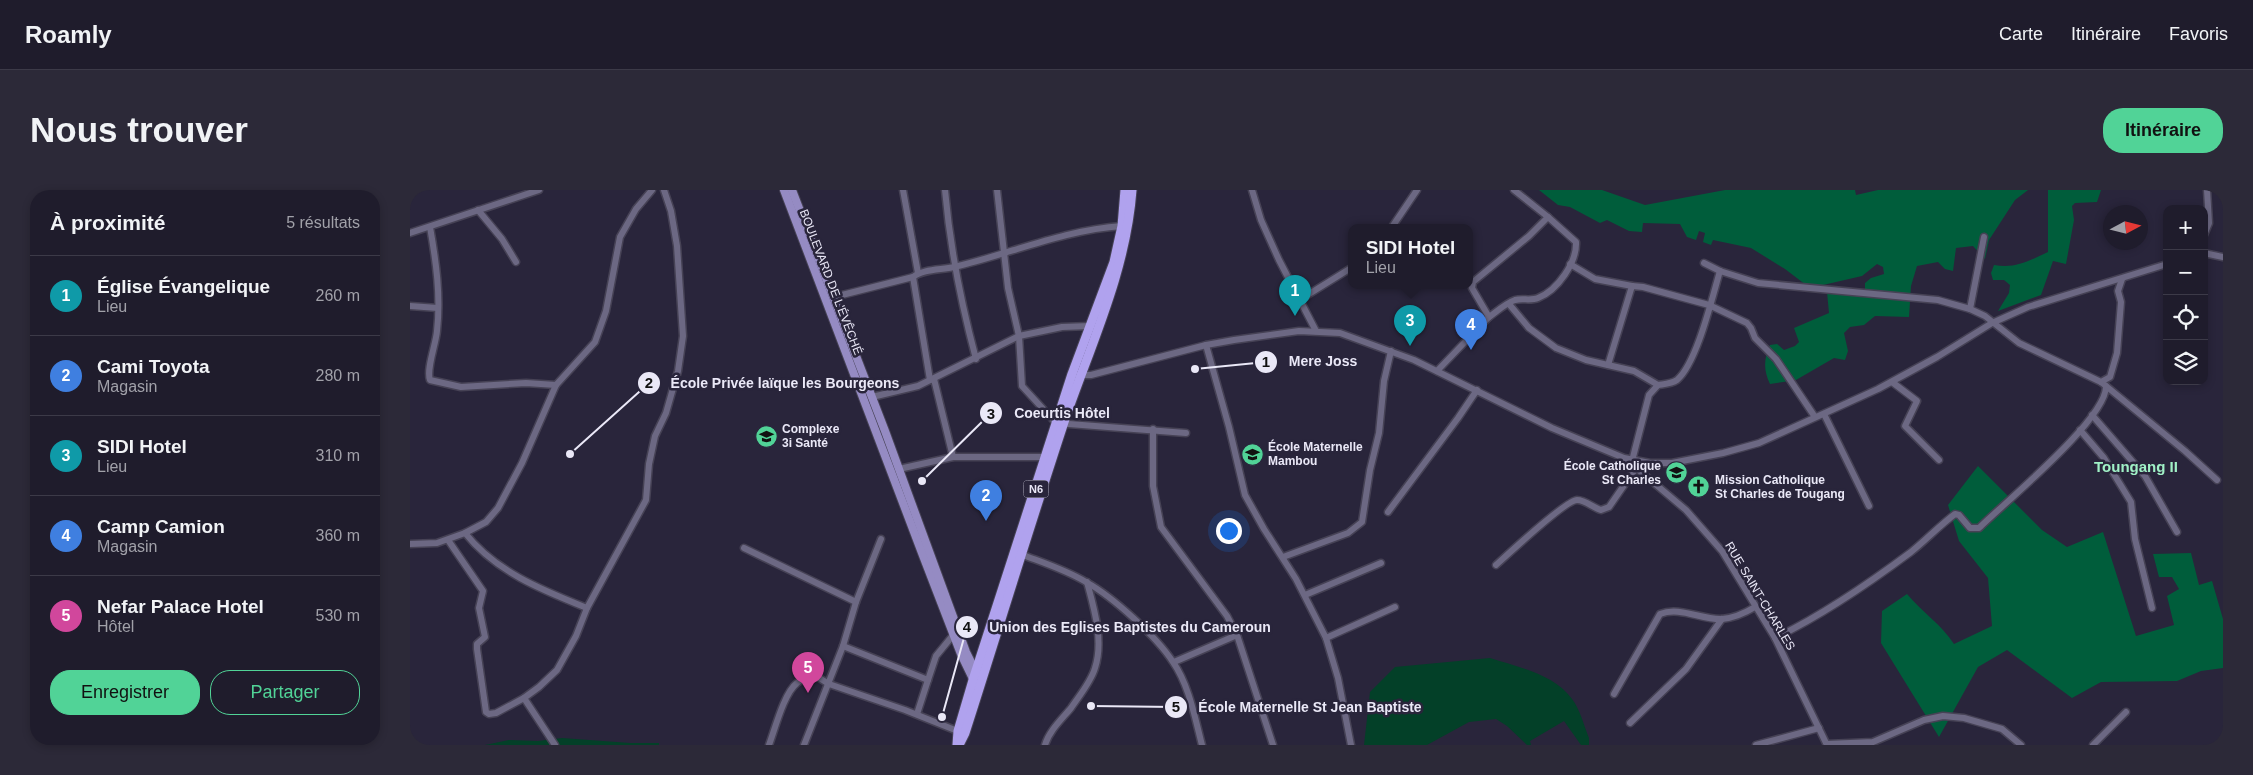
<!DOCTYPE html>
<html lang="fr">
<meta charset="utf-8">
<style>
:root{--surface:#1f1c2c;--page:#2c2938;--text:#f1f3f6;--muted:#a1a1a9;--line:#3c3a48;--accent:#51d397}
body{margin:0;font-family:Helvetica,sans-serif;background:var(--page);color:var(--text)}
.controls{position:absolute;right:15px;top:15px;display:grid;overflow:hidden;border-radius:10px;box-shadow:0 2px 8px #0003}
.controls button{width:45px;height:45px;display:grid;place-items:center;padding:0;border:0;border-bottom:1px solid var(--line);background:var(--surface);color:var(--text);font:25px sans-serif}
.compass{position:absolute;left:1693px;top:15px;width:45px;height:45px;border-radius:50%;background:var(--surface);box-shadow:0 2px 8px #0003;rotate:83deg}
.you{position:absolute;left:818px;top:340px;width:18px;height:18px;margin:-12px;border:4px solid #fff;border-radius:50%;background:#1a73e8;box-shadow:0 0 0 8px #1a73e833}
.badge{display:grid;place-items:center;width:32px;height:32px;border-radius:50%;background:var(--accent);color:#fff;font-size:16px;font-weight:700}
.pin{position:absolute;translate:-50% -41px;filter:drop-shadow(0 1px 2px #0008)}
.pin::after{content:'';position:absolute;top:26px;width:18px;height:15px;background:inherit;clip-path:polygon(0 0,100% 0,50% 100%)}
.popup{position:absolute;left:938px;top:34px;width:125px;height:65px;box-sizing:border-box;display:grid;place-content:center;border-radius:10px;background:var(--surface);filter:drop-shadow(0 1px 4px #0005);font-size:16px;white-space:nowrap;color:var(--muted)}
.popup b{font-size:19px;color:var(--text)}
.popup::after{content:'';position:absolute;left:50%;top:100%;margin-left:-10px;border:10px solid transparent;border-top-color:var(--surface)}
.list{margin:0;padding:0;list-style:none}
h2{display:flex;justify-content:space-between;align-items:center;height:65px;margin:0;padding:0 20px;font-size:21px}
h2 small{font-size:16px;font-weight:400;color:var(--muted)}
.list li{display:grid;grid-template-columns:32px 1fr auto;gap:15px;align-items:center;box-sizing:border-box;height:80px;padding:0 20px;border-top:1px solid var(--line)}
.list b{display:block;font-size:19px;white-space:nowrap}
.list p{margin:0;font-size:16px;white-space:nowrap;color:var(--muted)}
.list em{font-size:16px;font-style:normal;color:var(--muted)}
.actions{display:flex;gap:10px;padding:15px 20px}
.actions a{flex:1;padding:11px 0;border:1px solid var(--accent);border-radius:20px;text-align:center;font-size:18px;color:var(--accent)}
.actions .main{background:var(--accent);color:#111}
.icon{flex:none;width:28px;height:28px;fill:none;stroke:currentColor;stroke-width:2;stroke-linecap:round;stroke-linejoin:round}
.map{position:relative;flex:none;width:1813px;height:555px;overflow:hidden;border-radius:20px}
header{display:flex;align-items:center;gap:30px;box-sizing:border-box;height:70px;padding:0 25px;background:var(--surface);border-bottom:1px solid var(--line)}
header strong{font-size:24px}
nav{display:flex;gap:28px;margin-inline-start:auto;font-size:18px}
.intro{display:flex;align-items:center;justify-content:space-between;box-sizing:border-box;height:120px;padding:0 30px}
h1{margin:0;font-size:35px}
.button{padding:12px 22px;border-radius:20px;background:var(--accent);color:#111;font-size:18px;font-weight:700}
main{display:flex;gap:30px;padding:0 30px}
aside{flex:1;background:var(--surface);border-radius:20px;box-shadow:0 2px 8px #0003}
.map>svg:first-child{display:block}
.green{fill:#034028}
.forest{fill:#005d3b}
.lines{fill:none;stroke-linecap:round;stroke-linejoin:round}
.minor-casing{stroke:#464255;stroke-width:9}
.major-casing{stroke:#464255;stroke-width:10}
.highway-casing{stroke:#464255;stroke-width:11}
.minor{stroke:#6c6883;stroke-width:6}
.major{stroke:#958bc3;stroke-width:8}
.highway{stroke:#b0a2ee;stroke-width:9}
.labels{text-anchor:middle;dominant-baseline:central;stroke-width:5;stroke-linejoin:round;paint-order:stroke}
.shield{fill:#29253b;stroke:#b0aebf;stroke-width:1}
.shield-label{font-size:11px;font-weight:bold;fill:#eae8f7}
.street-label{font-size:12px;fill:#eae8f7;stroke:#29253b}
.poi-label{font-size:12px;font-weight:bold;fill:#eae8f7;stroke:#29253b;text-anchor:start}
.quarter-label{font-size:15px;font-weight:bold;fill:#a0f1c6;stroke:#29253b}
.leader{fill:none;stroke:#eae8f7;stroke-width:2}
.callout-dot{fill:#eae8f7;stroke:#29253b;stroke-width:2}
.mark-label{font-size:15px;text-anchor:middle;font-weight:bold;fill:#111}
.callout-label{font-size:14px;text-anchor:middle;font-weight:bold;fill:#eae8f7;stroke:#29253b;stroke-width:5;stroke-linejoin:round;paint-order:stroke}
</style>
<header>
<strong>Roamly</strong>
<nav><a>Carte</a><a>Itinéraire</a><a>Favoris</a></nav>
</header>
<div class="intro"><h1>Nous trouver</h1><a class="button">Itinéraire</a></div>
<main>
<aside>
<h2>À proximité<small>5 résultats</small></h2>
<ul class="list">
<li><span class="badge" style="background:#0f9aa8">1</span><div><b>Église Évangelique</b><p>Lieu</p></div><em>260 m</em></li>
<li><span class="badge" style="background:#3f7fe0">2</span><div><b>Cami Toyota</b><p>Magasin</p></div><em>280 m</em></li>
<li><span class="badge" style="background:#0f9aa8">3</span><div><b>SIDI Hotel</b><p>Lieu</p></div><em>310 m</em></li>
<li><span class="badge" style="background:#3f7fe0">4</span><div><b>Camp Camion</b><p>Magasin</p></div><em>360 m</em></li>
<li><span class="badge" style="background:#d1479c">5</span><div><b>Nefar Palace Hotel</b><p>Hôtel</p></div><em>530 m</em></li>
</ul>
<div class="actions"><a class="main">Enregistrer</a><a>Partager</a></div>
</aside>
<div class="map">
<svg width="1813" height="555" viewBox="0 0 1813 555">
<rect width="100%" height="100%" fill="#29253b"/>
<g class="green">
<path d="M1080,468C1108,477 1144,484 1162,509C1170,519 1174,536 1179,548V555H1171L1154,531L1120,551L1121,555H1117L1097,536L1086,529L1059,532L1017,555H954L960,502L985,477Z"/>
<path d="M152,548L220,553H249V555H75L99,550L128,551Z"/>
</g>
<g class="forest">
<path d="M1129,0H1192L1235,15L1315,0H1445L1446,5L1468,0H1618L1605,10L1579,50L1575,69L1563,56L1546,58L1543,81L1535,79L1528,72L1507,76L1501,96L1499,127L1465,126L1454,135L1440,137L1434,143L1438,161L1435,170L1424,168L1386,190L1360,194C1353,180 1354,168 1360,155L1367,154L1374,160L1385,156L1389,152L1384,138L1419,123L1417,102L1455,104V93L1461,88L1474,84L1473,77L1467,74L1452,86L1400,98L1375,79L1341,58L1303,50L1301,55L1293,52L1295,43L1289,41L1286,50L1277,47L1270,34L1233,33L1232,42L1219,41L1197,30L1190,33L1160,17L1148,15Z"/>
<path d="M1638,0H1691L1687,12L1665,13L1662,16L1664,30L1656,74L1643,71L1631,105L1588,121L1599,103L1600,95L1594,90H1583L1581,83L1584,75C1605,79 1619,71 1638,62Z"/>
<path d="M1568,276L1632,340L1657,357L1693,342L1726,446L1764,435L1757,406L1769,399L1762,387H1749L1743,364L1781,363L1789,395L1802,391L1813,429V478L1791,481L1767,491L1691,492L1662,508L1597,460L1568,477L1529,547L1471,453L1472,421L1497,404C1512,422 1532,435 1544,454L1582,436L1578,388L1549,351L1538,315Z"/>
</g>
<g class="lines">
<defs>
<g id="minor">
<path d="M493,0L508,83"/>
<path d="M535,0C540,57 551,113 566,169"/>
<path d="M587,0L598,98L609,146L612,196L646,233L776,243"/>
<path d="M842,0L851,30L869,70L906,141"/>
<path d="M68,20L92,49L106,72"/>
<path d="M20,37C26,71 31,106 27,141C26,154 16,179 20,190L51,197L116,193L146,195"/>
<path d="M982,37L1007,0"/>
<path d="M0,43L129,0"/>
<path d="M1794,45L1799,33L1797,0"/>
<path d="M1794,63L1813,67"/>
<path d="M1294,73L1310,81L1348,93L1528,110L1560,119L1575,126L1609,153L1691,192L1696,196C1697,229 1594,313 1569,338H1560L1549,325L1545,324C1529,336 1516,350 1501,362C1458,394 1413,425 1365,448"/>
<path d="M1160,74L1185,89L1222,96"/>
<path d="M503,87L520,190"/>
<path d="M424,107L503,87C513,79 531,80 544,77C600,64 653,40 712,36"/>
<path d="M891,109L941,78"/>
<path d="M1099,114L1119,138L1146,158L1176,170L1224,181L1248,195"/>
<path d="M0,116L28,118"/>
<path d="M1560,119L1574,47"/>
<path d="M1079,127C1086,122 1096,113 1105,110C1112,108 1121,111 1128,108C1148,100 1167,72 1166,52L1138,27"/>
<path d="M796,155L819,237L835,305L854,339L886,389L916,448L928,488L941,555"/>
<path d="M1198,175L1222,96L1233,97L1299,115L1337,133L1341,138L1345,148L1366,169L1405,227"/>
<path d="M1027,181L1079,127L1062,98L1063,92L1119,46L1138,27L1104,0"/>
<path d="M667,185H681L796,155L824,150L889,141L930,143L1004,170L1142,238L1214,268L1240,273H1262L1313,263L1349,253L1468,199L1527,167L1582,133L1618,117L1757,74"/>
<path d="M524,189L543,267"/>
<path d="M1482,192L1507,211L1495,236L1529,270"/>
<path d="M1691,192L1700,187L1707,163L1711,112L1708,101L1712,89"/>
<path d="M1696,196L1775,261L1807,290"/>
<path d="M462,207L508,196L609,146L652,137L680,136"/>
<path d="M1414,224L1459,316"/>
<path d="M1682,225L1735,286L1767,342"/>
<path d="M743,239V296L751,337L817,426L827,445L764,472"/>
<path d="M1670,240L1694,268L1721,312L1725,349L1742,418"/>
<path d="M1218,271L1276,320L1312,361L1365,448L1417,555"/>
<path d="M1222,271L1239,205L1248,195C1254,194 1261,194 1267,190C1287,173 1302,108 1310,81"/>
<path d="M489,279L543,267H635"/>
<path d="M978,322L1048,228L1067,200"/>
<path d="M55,343C86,382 132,400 177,418"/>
<path d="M38,350L73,401L69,418L75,447L67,454V459L76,522L79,524L86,523L114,508L129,497L147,480L166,446L177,418L236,310L239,274L245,246L256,223L268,181L273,146L267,56L261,21L254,0"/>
<path d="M0,354L27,353L55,343L76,332L88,318L112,273L146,195L185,152L196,121L210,47L226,19L242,0"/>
<path d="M334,358L446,412"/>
<path d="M613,365C634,373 656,380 676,392C703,407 746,446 763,472C779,495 785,528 792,555"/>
<path d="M873,367L938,343L952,332L960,280L969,243L974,191L981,161"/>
<path d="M1086,375C1097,365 1156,310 1167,310C1176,310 1183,318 1191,320L1199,317L1226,278"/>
<path d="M895,405L971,373"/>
<path d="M827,445L863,555"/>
<path d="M916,448L985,417"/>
<path d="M433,456L518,490L507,524"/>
<path d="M518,490L526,466L544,444"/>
<path d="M1204,504L1250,424C1270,416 1291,430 1312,429C1324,428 1335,423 1345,417"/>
<path d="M114,508L145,555"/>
<path d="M1220,533L1276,479L1312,429"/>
<path d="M1417,554L1463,552L1514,530L1533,526L1554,528L1592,539L1611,555"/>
<path d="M359,555C365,539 374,503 387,493C393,488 399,488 406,486L419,494L495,520L550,542"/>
<path d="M394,555L433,456L446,412L471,349"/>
<path d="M635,555C639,541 652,529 661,518C669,506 681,492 685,478C694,451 684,418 677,392"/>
<path d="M1346,555L1409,538"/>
<path d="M1683,555L1716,522"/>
</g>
<g id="major">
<path d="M374,0L512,363L551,464L565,493"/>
<path d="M382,0L475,241L556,462L567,484"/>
</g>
<g id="highway">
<path d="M547,555L548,541L563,490L662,184L704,72L712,36L715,0"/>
<path d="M549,555L555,543C588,440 620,335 654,232C680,156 716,82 722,0"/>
</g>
</defs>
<use href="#minor" class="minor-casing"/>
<use href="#major" class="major-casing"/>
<use href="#highway" class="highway-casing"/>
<use href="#minor" class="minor"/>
<use href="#major" class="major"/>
<use href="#highway" class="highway"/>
</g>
<defs>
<symbol id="university-disc" viewBox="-11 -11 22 22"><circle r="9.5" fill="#51d397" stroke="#29253b"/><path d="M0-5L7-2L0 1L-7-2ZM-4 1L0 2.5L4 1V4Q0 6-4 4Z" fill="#111"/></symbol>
<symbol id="school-disc" viewBox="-11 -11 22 22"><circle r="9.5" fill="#51d397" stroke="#29253b"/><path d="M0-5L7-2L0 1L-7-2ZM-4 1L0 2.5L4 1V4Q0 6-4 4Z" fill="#111"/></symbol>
<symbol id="church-disc" viewBox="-11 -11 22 22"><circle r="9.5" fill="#51d397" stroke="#29253b"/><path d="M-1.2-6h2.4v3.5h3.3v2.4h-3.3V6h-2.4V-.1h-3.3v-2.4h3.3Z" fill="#111"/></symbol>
</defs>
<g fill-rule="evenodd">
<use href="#university-disc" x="344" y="234" width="25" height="25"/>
<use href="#school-disc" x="830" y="252" width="25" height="25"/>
<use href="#school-disc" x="1254" y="270" width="25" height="25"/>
<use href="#church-disc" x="1276" y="284" width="25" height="25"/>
</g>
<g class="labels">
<rect class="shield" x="613.5" y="290.5" width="25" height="17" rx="4"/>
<g class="shield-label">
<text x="626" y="299">N6</text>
</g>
<g class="street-label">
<text transform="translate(421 92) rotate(69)">BOULEVARD DE L'ÉVÊCHÉ</text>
<text transform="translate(1350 406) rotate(59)">RUE SAINT-CHARLES</text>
</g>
<g class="poi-label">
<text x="372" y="239">Complexe<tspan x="372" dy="14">3i Santé</tspan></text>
<text x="858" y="257">École Maternelle<tspan x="858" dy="14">Mambou</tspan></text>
<text x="1251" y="276" text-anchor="end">École Catholique<tspan x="1251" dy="14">St Charles</tspan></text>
<text x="1305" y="290">Mission Catholique<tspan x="1305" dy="14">St Charles de Tougang</tspan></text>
</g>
<g class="quarter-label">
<text x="1726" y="276">Toungang II</text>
</g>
</g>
<path class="leader" d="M785 179L856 172M160 264L239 193M512 291L581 223M532 527L557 437M681 516L766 517"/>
<g class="callout-dot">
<circle cx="785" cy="179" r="5"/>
<circle cx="160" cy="264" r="5"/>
<circle cx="512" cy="291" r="5"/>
<circle cx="532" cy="527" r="5"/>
<circle cx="681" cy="516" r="5"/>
<circle cx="856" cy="172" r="12"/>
<circle cx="239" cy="193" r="12"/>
<circle cx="581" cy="223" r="12"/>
<circle cx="557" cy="437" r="12"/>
<circle cx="766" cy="517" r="12"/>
</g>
<g class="mark-label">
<text x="856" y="177">1</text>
<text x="239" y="198">2</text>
<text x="581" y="229">3</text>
<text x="557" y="442">4</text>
<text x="766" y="522">5</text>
</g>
<g class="callout-label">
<text x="913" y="176">Mere Joss</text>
<text x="375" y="198">École Privée laïque les Bourgeons</text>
<text x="652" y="228">Coeurtis Hôtel</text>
<text x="720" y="442">Union des Eglises Baptistes du Cameroun</text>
<text x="900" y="522">École Maternelle St Jean Baptiste</text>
</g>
</svg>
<div class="controls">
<button>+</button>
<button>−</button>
<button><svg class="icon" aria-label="locate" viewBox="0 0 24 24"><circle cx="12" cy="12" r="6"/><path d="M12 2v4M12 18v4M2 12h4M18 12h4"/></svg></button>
<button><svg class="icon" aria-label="layers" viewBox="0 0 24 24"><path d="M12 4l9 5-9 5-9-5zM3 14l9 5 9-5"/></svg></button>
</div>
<svg class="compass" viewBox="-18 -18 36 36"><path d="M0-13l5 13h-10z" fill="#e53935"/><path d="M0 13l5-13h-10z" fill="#a1a1a9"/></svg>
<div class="you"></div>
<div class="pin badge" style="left:885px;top:126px;background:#0f9aa8">1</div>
<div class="pin badge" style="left:576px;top:331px;background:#3f7fe0">2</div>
<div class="pin badge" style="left:1000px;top:156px;background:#0f9aa8">3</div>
<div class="popup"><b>SIDI Hotel</b>Lieu</div>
<div class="pin badge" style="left:1061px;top:160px;background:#3f7fe0">4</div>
<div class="pin badge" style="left:398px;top:503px;background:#d1479c">5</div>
</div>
</main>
